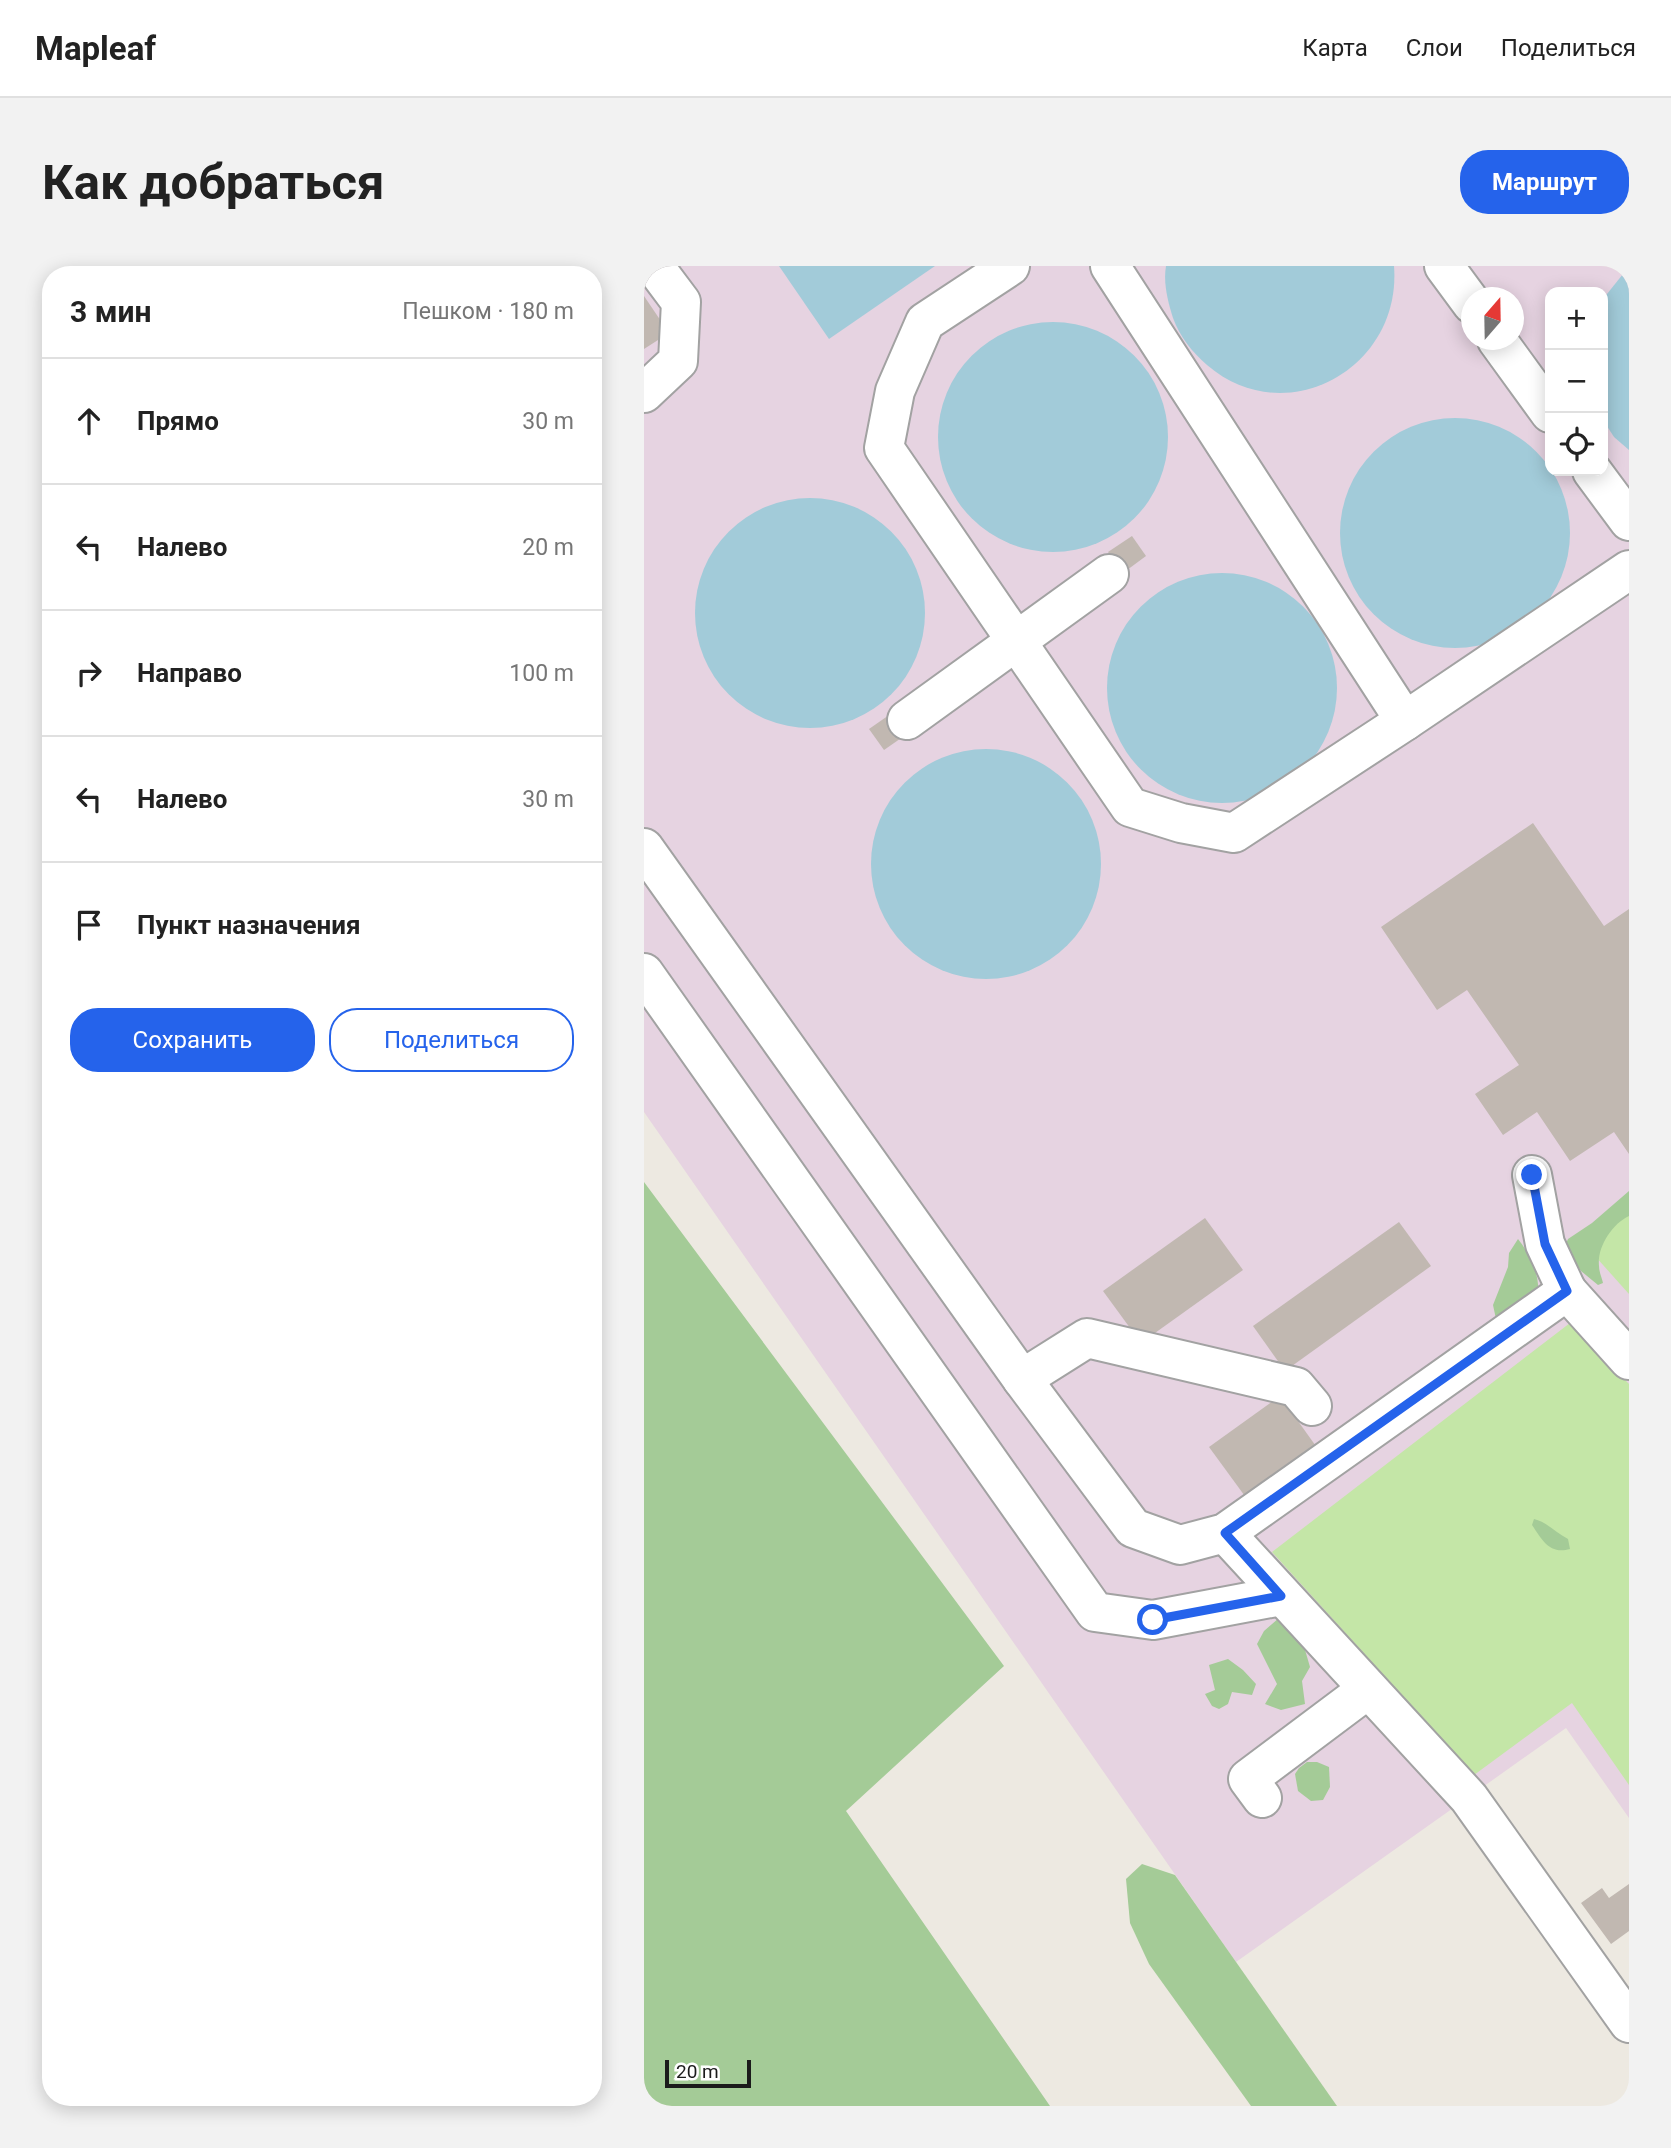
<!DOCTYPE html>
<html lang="ru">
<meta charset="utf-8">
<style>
:root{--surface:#fff;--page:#f2f2f2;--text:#222;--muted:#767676;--line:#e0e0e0;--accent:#2563eb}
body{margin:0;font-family:Roboto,sans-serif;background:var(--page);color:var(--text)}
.controls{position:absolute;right:21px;top:21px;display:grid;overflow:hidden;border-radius:14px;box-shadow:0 4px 18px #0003}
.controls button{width:63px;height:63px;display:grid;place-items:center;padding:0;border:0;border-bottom:2px solid var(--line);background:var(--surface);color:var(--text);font:35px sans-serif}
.compass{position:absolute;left:817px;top:21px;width:63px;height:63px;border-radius:50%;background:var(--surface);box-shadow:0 4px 18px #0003;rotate:20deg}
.scale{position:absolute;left:21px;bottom:18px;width:86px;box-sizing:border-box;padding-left:7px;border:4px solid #1b1b1b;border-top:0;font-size:19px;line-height:24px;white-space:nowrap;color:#1b1b1b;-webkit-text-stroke:5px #fff;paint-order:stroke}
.stop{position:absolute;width:21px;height:21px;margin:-16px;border:5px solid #2563eb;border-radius:50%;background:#fff}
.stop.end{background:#2563eb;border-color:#fff;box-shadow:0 2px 7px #0008}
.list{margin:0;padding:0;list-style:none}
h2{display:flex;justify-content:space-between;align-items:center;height:91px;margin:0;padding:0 28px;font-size:30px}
h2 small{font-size:23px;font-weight:400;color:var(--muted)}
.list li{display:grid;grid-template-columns:46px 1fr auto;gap:21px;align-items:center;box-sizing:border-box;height:126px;padding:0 28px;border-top:2px solid var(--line)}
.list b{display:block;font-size:26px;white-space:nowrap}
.list em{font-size:23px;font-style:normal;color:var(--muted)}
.actions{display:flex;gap:14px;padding:21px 28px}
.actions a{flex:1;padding:16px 0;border:2px solid var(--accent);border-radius:28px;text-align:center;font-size:24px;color:var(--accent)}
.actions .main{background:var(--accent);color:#fff}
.icon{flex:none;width:38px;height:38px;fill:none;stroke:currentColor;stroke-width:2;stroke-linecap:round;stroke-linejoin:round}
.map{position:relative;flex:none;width:985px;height:1840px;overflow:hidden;border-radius:28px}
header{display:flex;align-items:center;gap:42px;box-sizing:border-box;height:98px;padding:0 35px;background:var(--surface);border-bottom:2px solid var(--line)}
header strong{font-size:33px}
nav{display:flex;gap:38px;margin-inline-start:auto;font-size:24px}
.intro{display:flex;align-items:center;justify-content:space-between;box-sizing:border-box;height:168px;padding:0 42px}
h1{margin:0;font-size:49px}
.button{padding:18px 32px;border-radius:28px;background:var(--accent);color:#fff;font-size:24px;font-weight:700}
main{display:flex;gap:42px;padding:0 42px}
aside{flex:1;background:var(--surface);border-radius:28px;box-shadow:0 4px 18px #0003}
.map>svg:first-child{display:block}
.industrial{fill:#e6d3e1;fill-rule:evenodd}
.grass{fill:#c4e6a7}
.forest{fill:#a4cb97}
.water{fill:#a2cbd9}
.building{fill:#c1b8b1}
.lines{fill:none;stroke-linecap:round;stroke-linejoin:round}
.minor-casing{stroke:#a2a2a2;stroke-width:42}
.minor{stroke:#fff;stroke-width:38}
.route{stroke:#2563eb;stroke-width:9}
</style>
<header>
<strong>Mapleaf</strong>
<nav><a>Карта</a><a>Слои</a><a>Поделиться</a></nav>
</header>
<div class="intro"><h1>Как добраться</h1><a class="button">Маршрут</a></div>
<main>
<aside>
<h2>3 мин<small>Пешком · 180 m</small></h2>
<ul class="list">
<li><svg class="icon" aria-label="ahead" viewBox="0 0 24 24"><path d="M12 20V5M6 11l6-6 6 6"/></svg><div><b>Прямо</b></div><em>30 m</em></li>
<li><svg class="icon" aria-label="left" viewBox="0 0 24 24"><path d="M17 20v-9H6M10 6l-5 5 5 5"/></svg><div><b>Налево</b></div><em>20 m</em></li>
<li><svg class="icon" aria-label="right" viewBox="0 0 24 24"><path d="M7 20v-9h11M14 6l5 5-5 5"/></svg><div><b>Направо</b></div><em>100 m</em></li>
<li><svg class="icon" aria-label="left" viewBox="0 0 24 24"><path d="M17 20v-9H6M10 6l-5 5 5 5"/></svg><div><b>Налево</b></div><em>30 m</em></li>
<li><svg class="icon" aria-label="arrive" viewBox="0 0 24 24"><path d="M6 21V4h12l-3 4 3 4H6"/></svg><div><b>Пункт назначения</b></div></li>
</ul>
<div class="actions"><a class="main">Сохранить</a><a>Поделиться</a></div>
</aside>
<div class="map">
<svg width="985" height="1840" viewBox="0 0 985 1840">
<rect width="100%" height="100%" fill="#ede9e1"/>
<path class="industrial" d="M0,0H985V1552L922,1462L592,1696L0,846ZM906,26H959V205H906ZM828,32H870V74H828Z"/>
<g class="grass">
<path d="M985,930V1028L951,990Z"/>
<path d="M926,1057L985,1118V1519L928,1437L830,1509L628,1286Z"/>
</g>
<g class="forest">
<path d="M0,916L360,1400L202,1545L406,1840H0Z"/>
<path d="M985,925V950C968,958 953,981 955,1000C955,1006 958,1012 959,1017L954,1019L937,1005L920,982L924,973L948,957Z"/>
<path d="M874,973C886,988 896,1009 894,1028L852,1053L849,1039L864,1001L865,987Z"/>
<path d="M890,1253C903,1256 912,1267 924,1273L926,1283C906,1289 898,1274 888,1259Z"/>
<path d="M635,1352L657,1370L666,1401L658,1415L661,1438L637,1444L621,1438L633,1418L613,1378L620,1365Z"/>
<path d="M584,1393L599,1404L612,1418L608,1429L588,1426L584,1438L575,1443L568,1440L561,1428L571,1424L565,1399Z"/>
<path d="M663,1496H673L685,1501L686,1521L679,1534L667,1535L654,1525L651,1508L655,1502Z"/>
<path d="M498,1598L531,1609L693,1840H607L505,1698L486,1657L482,1613Z"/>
</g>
<g class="water">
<path d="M135,0H291L185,73Z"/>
<path d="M522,0H750C758,102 642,167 563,99C548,86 536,71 529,52C524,36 519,17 522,0Z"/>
<path d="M985,4V184L970,171L959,154V33L979,8Z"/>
<circle cx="409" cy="171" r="115"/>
<circle cx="811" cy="267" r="115"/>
<circle cx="166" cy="347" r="115"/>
<circle cx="578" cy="422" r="115"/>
<circle cx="342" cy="598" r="115"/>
</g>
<g class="building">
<path d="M0,30L25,67L0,83Z"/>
<path d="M488,270L502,290L479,307L464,286Z"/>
<path d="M248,447L263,468L240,484L225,463Z"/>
<path d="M889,557L960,660L985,643V888L970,866L926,895L893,846L859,869L831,828L875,799L823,724L793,744L737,661Z"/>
<path d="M561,952L599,1004L497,1077L459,1025Z"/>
<path d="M755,956L787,1000L641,1105L609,1060Z"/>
<path d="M636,1130L674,1183L603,1233L565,1181Z"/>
<path d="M985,1618V1665L967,1678L937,1637L958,1622L965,1632Z"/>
</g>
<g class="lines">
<defs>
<g id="minor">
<path d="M366,0L281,56L251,125L240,182L486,541L537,557L590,567L761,455L985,304"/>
<path d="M466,0L761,455"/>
<path d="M800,0L828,38"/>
<path d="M853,74L906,147"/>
<path d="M0,127L34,95L37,36L10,0"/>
<path d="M948,205L985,255"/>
<path d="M263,454L465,308"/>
<path d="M0,582L378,1113L489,1262L536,1279L581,1267L923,1025L985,1094"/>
<path d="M0,707L451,1346L509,1354L637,1330"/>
<path d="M888,909L901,978L923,1025"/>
<path d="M378,1113L443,1072L652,1121L668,1140"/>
<path d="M581,1267L825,1532L985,1757"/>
<path d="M618,1532L604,1513L724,1423"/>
</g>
</defs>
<use href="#minor" class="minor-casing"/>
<use href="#minor" class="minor"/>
</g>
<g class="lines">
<path class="route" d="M509,1354L637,1330L581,1267L923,1025L901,978L888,909"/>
</g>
</svg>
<div class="controls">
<button>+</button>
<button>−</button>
<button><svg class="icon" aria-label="locate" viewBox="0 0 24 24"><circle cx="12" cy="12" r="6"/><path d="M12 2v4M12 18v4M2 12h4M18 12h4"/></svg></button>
</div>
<svg class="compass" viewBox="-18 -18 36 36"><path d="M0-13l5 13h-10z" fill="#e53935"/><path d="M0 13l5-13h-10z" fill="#767676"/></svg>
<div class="scale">20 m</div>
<div class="stop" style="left:509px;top:1354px"></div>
<div class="stop end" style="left:888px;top:909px"></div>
</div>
</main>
